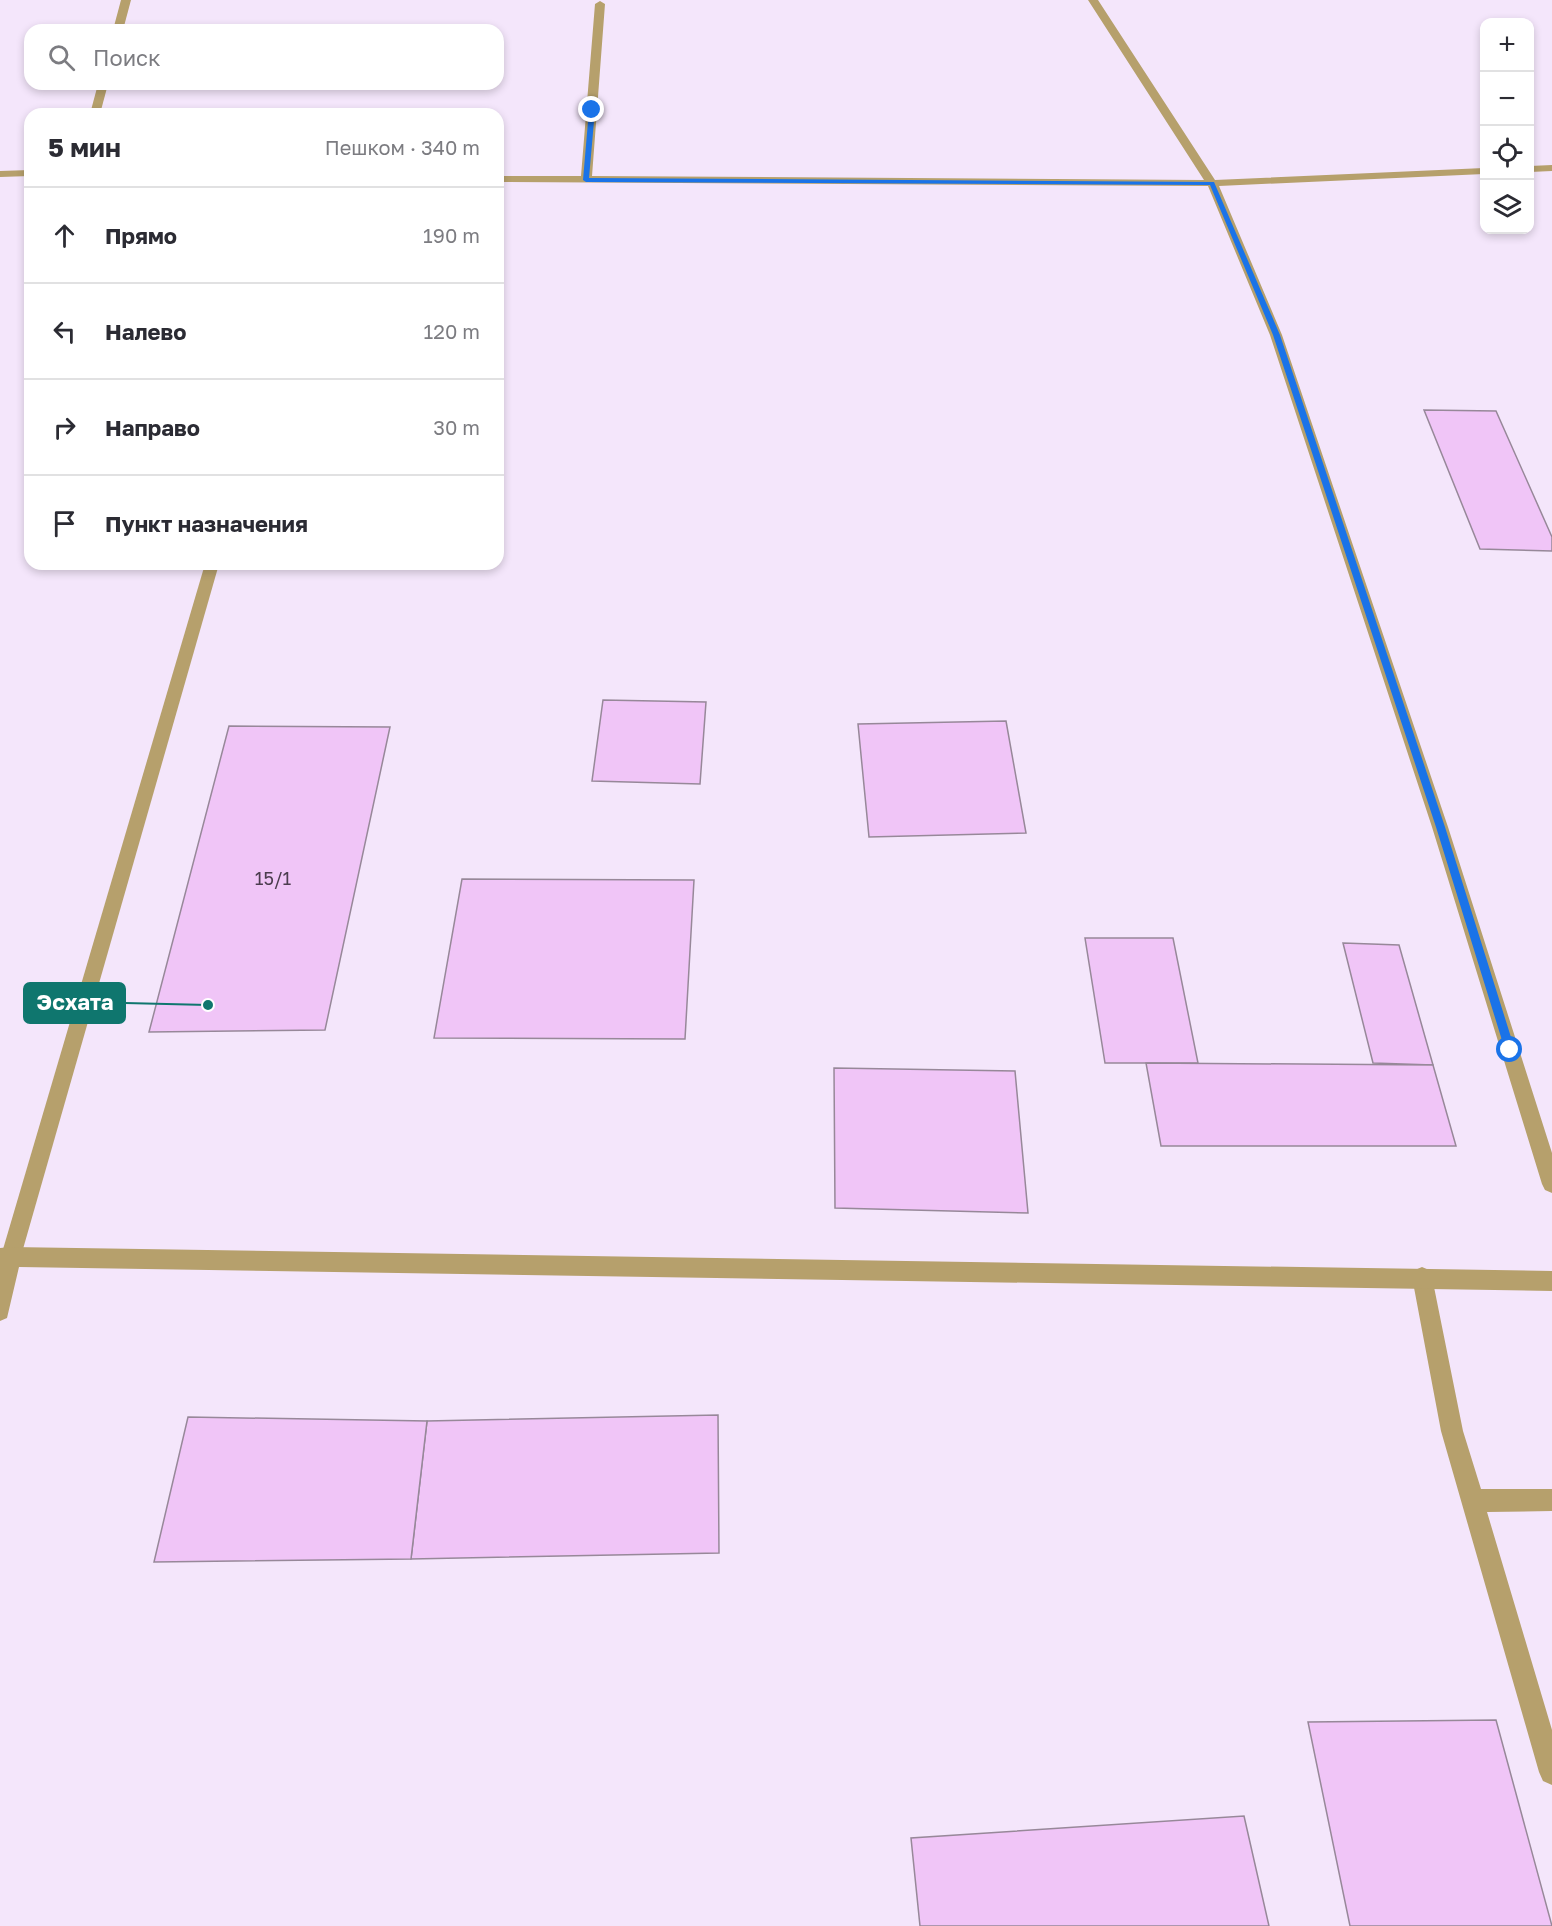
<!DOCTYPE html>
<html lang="ru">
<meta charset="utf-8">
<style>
:root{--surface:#fff;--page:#f2f2f3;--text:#2b2b33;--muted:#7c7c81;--line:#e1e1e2}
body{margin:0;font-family:"Golos Text",sans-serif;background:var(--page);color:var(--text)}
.controls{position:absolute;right:18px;top:18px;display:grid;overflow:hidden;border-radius:12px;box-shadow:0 3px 9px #0003}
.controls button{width:54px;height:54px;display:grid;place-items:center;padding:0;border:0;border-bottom:2px solid var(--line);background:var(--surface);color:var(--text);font:30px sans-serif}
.stop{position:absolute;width:18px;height:18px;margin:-14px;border:4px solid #1a73e8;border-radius:50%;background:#fff}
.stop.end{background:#1a73e8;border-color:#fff;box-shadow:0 2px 6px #0008}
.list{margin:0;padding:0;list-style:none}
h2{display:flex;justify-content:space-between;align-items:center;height:78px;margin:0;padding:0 24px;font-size:26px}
h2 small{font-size:20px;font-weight:400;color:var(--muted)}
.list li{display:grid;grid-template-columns:39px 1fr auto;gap:18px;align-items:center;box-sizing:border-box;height:96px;padding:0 24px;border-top:2px solid var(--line)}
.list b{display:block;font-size:22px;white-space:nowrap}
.list em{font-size:20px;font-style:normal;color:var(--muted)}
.icon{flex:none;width:33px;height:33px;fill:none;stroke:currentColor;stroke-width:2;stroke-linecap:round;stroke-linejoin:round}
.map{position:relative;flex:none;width:1552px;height:1926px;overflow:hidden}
.search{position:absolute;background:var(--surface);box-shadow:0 3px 9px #0003;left:24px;top:24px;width:480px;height:66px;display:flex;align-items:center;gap:15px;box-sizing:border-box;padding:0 21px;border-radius:18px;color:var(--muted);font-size:22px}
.panel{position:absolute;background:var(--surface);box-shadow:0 3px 9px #0003;left:24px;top:108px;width:480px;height:462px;border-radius:18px}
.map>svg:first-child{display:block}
.building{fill:#f0c5f7;stroke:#978899;stroke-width:1.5}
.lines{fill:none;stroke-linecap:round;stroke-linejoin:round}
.minor{fill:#b6a06c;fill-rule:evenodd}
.tertiary{fill:#b6a06c;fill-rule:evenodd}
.route{fill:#1a73e8}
.labels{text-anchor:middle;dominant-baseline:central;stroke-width:6;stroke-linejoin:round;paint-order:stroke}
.number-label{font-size:18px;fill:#4c3d4f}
.leader{fill:none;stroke:#0f766e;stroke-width:2}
.callout-dot{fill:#0f766e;stroke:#fff;stroke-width:2}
.callout{fill:#0f766e;stroke:#0f766e;stroke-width:2}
.callout-label{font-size:22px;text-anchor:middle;font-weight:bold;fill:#fff}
</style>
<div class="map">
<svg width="1552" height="1926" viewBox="0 0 1552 1926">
<rect width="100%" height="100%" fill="#f4e6fb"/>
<g class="building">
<path d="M1424,410L1496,411L1552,537V551L1480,549Z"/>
<path d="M603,700L706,702L700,784L592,781Z"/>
<path d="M1006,721L1026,833L869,837L858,724Z"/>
<path d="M229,726L390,727L325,1030L149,1032Z"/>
<path d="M462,879L694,880L685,1039L434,1038Z"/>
<path d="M1085,938H1173L1198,1063H1105Z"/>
<path d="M1343,943L1399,945L1433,1065L1373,1063Z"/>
<path d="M1146,1063L1433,1065L1456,1146H1161Z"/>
<path d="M834,1068L1015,1071L1028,1213L835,1208Z"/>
<path d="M718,1415L719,1553L411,1559L427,1421Z"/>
<path d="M188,1417L427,1421L411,1559L154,1562Z"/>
<path d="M1496,1720L1552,1926H1350L1308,1722Z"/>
<path d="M1244,1816L1269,1926H920L911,1838Z"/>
</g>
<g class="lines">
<g class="minor">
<path d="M121,0H131L123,30H113Z"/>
<path d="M1088,0H1098L1215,180L1484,168V174L1219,186L1282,335L1448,827L1552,1153V1193L1545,1190L1542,1184L1432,827L1270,335L1208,186L498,182V176H581L595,4L600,1L605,4L592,176L1204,180Z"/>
<path d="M98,84H108L100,114H90Z"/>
<path d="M1552,165V171L1530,172V166Z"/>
<path d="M30,170V176L0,177V171Z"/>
<path d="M205,564H219L21,1256L18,1263L11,1265L4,1263L1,1256Z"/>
<path d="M1422,1267L1429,1270L1432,1277L1463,1431L1481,1489H1552V1511L1487,1512L1552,1730V1785L1543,1781L1539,1772L1441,1431L1412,1277L1415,1270Z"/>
</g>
<path class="tertiary" d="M11,1247L1552,1271V1291L19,1267L7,1318L0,1321V1248Z"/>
</g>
<path class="route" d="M592,108L595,110L589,178L1214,182L1280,335L1445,827L1515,1050L1514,1053H1507L1505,1050L1436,827L1273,335L1210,185L586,182L583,180L589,110Z"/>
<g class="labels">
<g class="number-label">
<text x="273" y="878">15/1</text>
</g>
</g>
<path class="leader" d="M208 1005L125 1003"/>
<circle class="callout-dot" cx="208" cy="1005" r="6"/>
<rect class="callout" x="24" y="983" width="101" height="40" rx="6"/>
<g class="callout-label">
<text x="75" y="1010">Эсхата</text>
</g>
</svg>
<div class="controls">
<button>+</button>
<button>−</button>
<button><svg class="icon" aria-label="locate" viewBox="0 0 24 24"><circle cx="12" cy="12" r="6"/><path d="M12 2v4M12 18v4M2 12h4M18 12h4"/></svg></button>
<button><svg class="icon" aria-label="layers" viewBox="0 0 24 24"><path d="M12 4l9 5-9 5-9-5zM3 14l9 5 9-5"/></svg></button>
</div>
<div class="stop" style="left:1510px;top:1050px"></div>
<div class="stop end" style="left:592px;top:110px"></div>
<div class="search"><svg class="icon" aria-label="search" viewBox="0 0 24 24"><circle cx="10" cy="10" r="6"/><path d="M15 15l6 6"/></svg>Поиск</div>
<section class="panel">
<h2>5 мин<small>Пешком · 340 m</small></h2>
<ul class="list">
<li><svg class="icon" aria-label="ahead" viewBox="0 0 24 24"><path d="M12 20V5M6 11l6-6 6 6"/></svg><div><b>Прямо</b></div><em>190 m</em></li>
<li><svg class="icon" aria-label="left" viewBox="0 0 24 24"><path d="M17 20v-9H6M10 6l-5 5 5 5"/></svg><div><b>Налево</b></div><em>120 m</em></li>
<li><svg class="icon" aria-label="right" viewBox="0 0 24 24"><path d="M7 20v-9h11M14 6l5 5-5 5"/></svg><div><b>Направо</b></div><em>30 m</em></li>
<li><svg class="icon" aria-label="arrive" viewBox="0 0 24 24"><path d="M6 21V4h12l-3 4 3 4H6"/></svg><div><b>Пункт назначения</b></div></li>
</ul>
</section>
</div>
